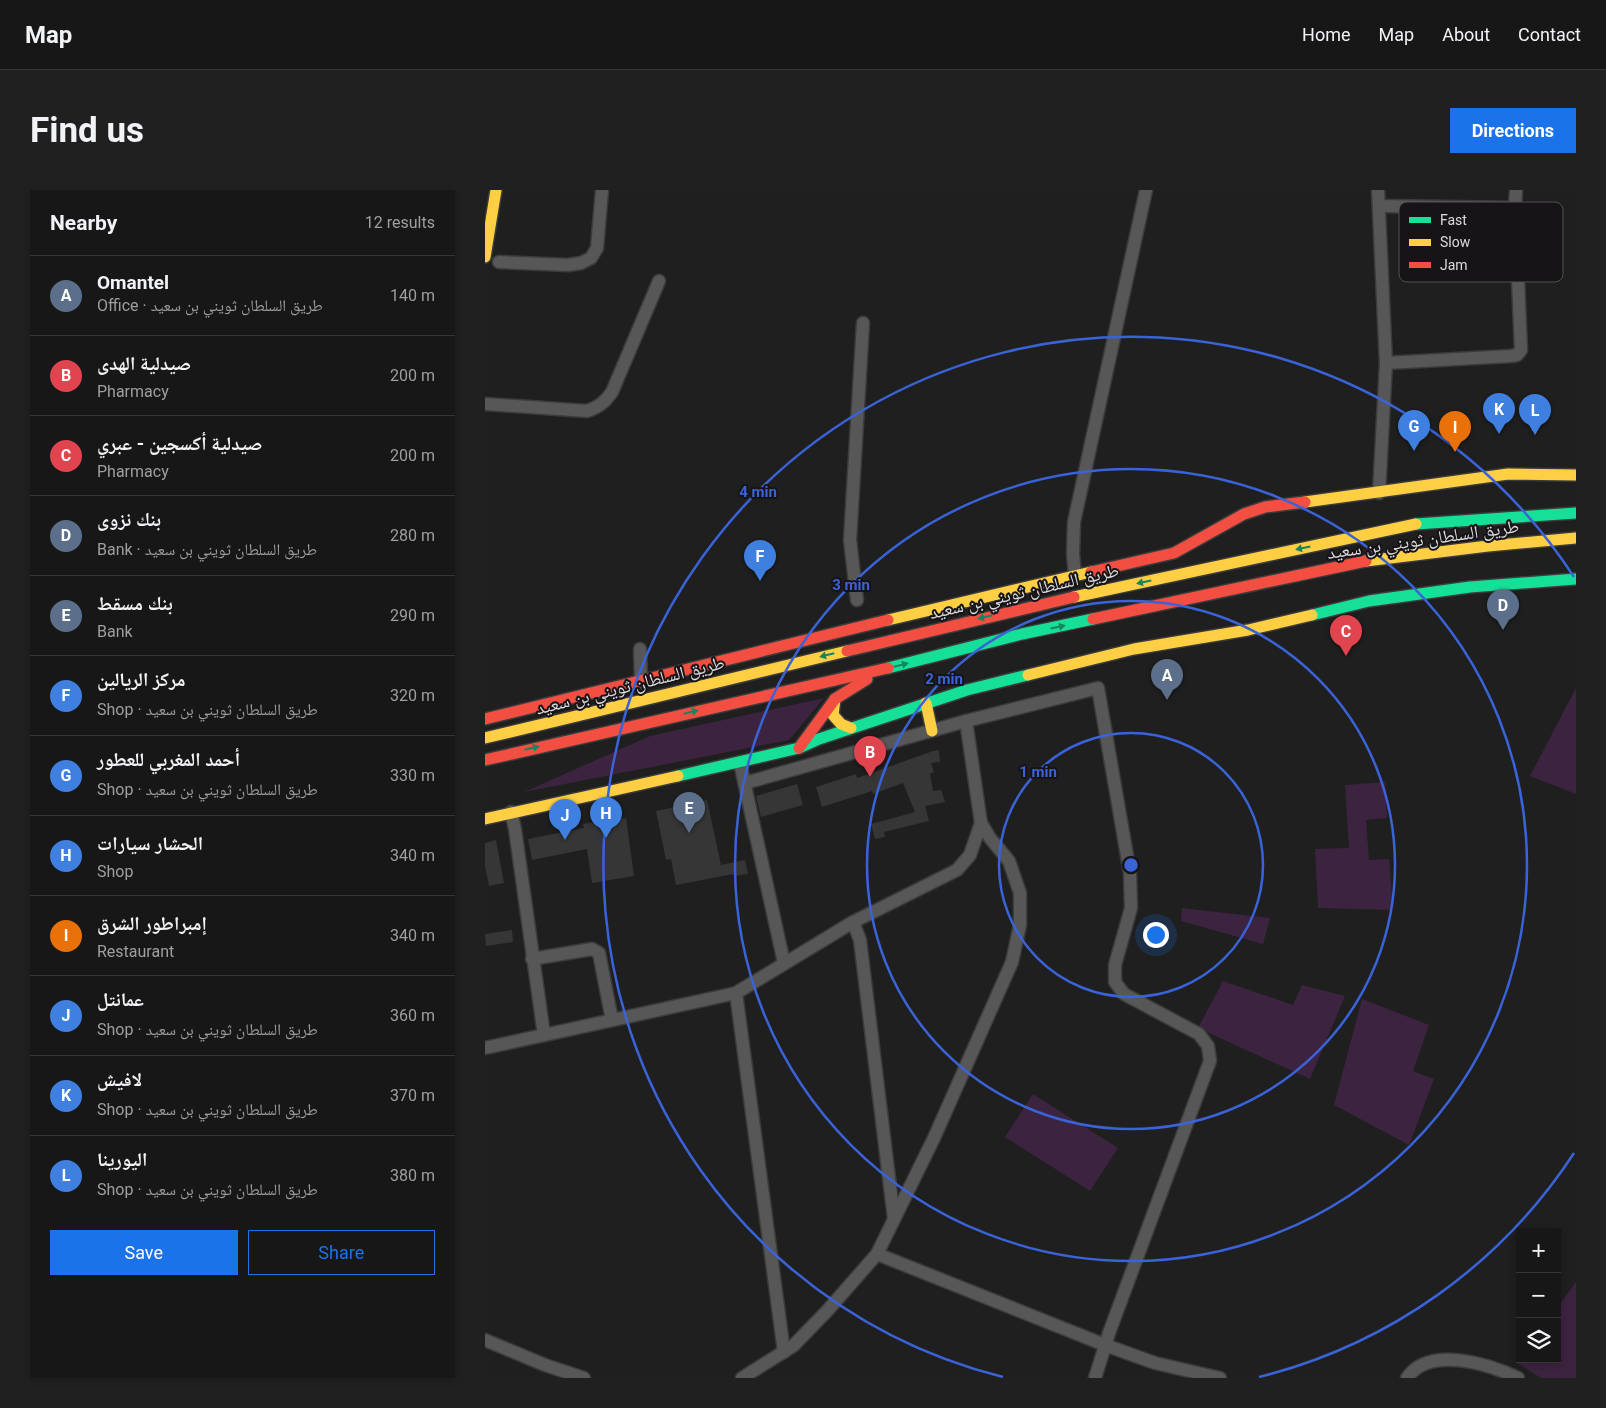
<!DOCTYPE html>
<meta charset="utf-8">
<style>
:root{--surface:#171717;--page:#202020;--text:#f1f3f6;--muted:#9e9fa1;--line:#363636;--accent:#1a73e8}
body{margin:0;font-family:Roboto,"Noto Naskh Arabic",sans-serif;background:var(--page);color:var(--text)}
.controls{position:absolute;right:15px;bottom:15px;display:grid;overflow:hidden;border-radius:0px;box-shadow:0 2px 8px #0003}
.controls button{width:45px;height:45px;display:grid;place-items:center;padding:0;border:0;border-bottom:1px solid var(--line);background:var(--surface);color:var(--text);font:25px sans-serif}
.you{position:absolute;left:670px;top:744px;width:18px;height:18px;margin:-12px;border:4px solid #fff;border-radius:50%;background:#1a73e8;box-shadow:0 0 0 8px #1a73e833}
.badge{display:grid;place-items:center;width:32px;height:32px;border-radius:50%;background:var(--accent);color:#fff;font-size:16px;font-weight:700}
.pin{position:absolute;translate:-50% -41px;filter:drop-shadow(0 1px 2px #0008)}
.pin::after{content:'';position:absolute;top:26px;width:18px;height:15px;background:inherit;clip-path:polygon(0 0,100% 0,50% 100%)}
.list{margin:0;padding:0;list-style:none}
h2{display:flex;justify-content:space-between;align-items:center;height:65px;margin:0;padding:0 20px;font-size:21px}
h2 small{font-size:16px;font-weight:400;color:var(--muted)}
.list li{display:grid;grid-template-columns:32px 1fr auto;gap:15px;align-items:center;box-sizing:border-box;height:80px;padding:0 20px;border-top:1px solid var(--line)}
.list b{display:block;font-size:19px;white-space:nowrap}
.list p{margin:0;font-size:16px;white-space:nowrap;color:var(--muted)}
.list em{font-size:16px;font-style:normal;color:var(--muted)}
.actions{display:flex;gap:10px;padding:15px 20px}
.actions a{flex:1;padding:11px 0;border:1px solid var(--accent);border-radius:0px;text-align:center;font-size:18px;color:var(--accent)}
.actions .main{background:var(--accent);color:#fff}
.icon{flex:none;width:28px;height:28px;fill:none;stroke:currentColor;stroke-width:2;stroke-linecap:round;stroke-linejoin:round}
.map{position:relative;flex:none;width:1091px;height:1188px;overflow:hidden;border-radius:0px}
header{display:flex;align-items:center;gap:30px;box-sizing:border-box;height:70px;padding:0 25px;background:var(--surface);border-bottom:1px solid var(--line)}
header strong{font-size:24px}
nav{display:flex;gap:28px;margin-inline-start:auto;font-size:18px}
.intro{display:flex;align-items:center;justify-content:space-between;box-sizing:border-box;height:120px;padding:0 30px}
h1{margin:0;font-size:35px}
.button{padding:12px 22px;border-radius:0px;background:var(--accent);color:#fff;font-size:18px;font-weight:700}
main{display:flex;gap:30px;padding:0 30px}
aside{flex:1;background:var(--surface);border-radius:0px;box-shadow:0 2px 8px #0003}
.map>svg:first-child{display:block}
.green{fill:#3c233f}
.building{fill:#373637}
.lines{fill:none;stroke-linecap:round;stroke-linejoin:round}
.street-casing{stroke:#3b3b3b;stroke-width:15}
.fast-casing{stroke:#3b3b3b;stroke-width:14}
.slow-casing{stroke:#3b3b3b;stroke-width:14}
.jam-casing{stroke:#3b3b3b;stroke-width:14}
.street{stroke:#585758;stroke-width:12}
.fast{stroke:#16e098;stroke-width:11}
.slow{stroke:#ffcf43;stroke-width:11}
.jam{stroke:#f24e42;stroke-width:11}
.oneway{fill:#16845e}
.ring{fill:none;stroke:#3a63d9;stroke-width:2.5}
.labels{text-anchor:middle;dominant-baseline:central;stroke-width:4;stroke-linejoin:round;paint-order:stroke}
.street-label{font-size:18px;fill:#dddbdd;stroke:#171417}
.key{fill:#171417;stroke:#525052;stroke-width:1}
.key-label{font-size:14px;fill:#dddbdd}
.centre{fill:#3a63d9;stroke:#171417;stroke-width:2.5}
.ring-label{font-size:15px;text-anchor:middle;font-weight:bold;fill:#3a63d9;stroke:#171417;stroke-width:4;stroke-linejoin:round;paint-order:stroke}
</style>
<header>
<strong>Map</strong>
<nav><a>Home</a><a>Map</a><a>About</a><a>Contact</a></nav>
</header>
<div class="intro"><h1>Find us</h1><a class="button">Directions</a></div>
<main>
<aside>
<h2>Nearby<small>12 results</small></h2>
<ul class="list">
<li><span class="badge" style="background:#5c6f8a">A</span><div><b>Omantel</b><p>Office · طريق السلطان ثويني بن سعيد</p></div><em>140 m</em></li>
<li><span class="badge" style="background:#e0444e">B</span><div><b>صيدلية الهدى</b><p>Pharmacy</p></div><em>200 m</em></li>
<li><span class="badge" style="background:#e0444e">C</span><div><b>صيدلية أكسجين - عبري</b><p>Pharmacy</p></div><em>200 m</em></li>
<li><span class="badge" style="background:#5c6f8a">D</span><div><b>بنك نزوى</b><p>Bank · طريق السلطان ثويني بن سعيد</p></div><em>280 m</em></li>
<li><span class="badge" style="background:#5c6f8a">E</span><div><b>بنك مسقط</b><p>Bank</p></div><em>290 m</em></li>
<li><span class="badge" style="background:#3f7fe0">F</span><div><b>مركز الريالين</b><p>Shop · طريق السلطان ثويني بن سعيد</p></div><em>320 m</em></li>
<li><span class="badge" style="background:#3f7fe0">G</span><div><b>أحمد المغربي للعطور</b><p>Shop · طريق السلطان ثويني بن سعيد</p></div><em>330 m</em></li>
<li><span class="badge" style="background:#3f7fe0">H</span><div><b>الحشار سيارات</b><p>Shop</p></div><em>340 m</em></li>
<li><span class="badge" style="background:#e8710a">I</span><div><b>إمبراطور الشرق</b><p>Restaurant</p></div><em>340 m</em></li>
<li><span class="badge" style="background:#3f7fe0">J</span><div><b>عمانتل</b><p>Shop · طريق السلطان ثويني بن سعيد</p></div><em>360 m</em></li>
<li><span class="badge" style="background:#3f7fe0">K</span><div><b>لافيش</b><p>Shop · طريق السلطان ثويني بن سعيد</p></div><em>370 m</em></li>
<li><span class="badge" style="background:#3f7fe0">L</span><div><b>اليورينا</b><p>Shop · طريق السلطان ثويني بن سعيد</p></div><em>380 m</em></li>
</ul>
<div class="actions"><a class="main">Save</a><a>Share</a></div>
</aside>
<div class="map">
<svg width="1091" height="1188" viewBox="0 0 1091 1188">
<rect width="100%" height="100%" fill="#1f1f1f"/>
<g class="green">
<path d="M1091,498V604L1045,586Z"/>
<path d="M339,508L304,550L39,602L165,546Z"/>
<path d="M900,592L902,628L881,630L884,670L904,669L908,720L833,718L830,659L864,658L860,595Z"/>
<path d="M697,718L785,728L778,754L696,731Z"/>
<path d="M738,791L808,815L817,795L860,806L825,889L713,838Z"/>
<path d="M877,809L944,835L928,881L949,889L924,955L849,915Z"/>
<path d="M548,904L633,958L605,1001L520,947Z"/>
<path d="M1091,1092V1188H1056L1032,1173L1035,1169H1072V1118Z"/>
</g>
<g class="building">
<path d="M454,560L455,572L446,573L449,582L445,584L448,601L456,600L460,612L440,616L444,631L399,642L400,647L390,649L386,634L430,622L418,593L388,604L387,601L337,617L331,597L371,584L372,588L448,561Z"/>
<path d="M312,594L318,615L276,627L271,606Z"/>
<path d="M222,610L236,675L260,670L263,684L249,686L248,684L191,695L186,669L181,670L171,621Z"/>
<path d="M141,628L149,686L107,693L102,659L47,670L43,649L99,638L98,634Z"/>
<path d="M11,650L19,693L4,696L0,676V653Z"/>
<path d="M27,740L28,752L1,756L0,744Z"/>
</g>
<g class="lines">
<defs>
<g id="street">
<path d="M893,0L901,173L894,303"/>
<path d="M894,16L1030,18"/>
<path d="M14,72L83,75L96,73L106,68L112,58L117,0"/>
<path d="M901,173L1026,166L1032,165L1036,160L1030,18L1031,0"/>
<path d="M0,214L102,221C114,217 120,212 127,202L174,91"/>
<path d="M590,386L588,364L589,332L661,0"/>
<path d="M372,410L365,350L378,133"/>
<path d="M155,459L156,492"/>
<path d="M255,573L299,773"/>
<path d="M260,593L481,531L613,498L645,683L646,718L630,775V792L639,804L714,844L723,856L725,871L624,1143L610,1188"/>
<path d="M26,622L30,639L59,845"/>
<path d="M368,732L375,750L409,1029"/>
<path d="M47,769L107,759L114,763L127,830"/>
<path d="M251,803L299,1162"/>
<path d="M0,858L251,803L368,732L472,680L485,665L496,633"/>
<path d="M392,1064L620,1155L670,1173L735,1188"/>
<path d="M0,1150L60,1175L99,1188"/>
<path d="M257,1188L308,1156L342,1121L392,1064L449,948L527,772L535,735V703L524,671L505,648L496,633L481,531"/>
<path d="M922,1188C944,1155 1004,1174 1033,1188"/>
</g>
<g id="fast">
<path d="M931,334L1091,323"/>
<path d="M827,425L884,411L985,397L1091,389"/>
<path d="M403,478L537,444L608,429"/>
<path d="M193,586L314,558L334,549L482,500L543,485"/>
</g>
<g id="slow">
<path d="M0,67L11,0"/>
<path d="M820,312L1023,284L1091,285"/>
<path d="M881,371L1003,356L1091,348"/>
<path d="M589,407L931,334"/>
<path d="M403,430L606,382"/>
<path d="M543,485L649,459L763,440L827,425"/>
<path d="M350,509L348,525L356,534L366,538"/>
<path d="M441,513L447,541"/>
<path d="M0,548L362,461"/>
<path d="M0,629L193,586"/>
</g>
<g id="jam">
<path d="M606,382L689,363L759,324L780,317L820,312"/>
<path d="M608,429L881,371"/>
<path d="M362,461L589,407"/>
<path d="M0,529L403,430"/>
<path d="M314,558L350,509L382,489"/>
<path d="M0,570L403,478"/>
</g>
</defs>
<use href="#street" class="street-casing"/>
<use href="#fast" class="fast-casing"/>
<use href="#slow" class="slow-casing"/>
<use href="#jam" class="jam-casing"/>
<use href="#street" class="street"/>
<use href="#fast" class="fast"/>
<use href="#slow" class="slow"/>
<use href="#jam" class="jam"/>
</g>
<defs><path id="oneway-solid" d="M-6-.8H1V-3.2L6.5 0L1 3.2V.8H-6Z" transform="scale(1.25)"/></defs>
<g class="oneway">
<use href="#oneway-solid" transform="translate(818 358) rotate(168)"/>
<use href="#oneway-solid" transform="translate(659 392) rotate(168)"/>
<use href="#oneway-solid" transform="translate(500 427) rotate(166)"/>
<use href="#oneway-solid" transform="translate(573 437) rotate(-12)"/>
<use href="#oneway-solid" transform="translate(342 465) rotate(166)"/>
<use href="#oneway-solid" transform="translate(416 475) rotate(-14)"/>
<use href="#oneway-solid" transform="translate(206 522) rotate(-13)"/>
<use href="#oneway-solid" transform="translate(47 558) rotate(-13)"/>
</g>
<g class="ring">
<circle cx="646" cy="675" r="132"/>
<circle cx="646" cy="675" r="264"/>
<circle cx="646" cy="675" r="396"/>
<path d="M1089 963A528 528 0 0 1 774 1187M518 1187A528 528 0 1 1 1089 387"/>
</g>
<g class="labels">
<g class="street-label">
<text transform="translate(938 349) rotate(-8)">طريق السلطان ثويني بن سعيد</text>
<text transform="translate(539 401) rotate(-13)">طريق السلطان ثويني بن سعيد</text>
<text transform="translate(145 495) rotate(-14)">طريق السلطان ثويني بن سعيد</text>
</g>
</g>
<rect x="914" y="12" width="164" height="80" rx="8" class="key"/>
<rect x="924" y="27" width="22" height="6" fill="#16e098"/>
<rect x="924" y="49" width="22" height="7" fill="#ffcf43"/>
<rect x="924" y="72" width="22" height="6" fill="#f24e42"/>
<g class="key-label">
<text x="955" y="35">Fast</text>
<text x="955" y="57">Slow</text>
<text x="955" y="80">Jam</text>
</g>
<circle cx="646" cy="675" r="8" class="centre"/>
<g class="ring-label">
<text x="273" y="307">4 min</text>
<text x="366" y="400">3 min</text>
<text x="459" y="494">2 min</text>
<text x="553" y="587">1 min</text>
</g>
</svg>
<div class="controls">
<button>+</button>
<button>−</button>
<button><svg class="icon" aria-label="layers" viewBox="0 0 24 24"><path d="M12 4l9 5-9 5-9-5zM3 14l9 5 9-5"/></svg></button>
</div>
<div class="you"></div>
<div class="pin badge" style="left:682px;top:510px;background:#5c6f8a">A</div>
<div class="pin badge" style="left:385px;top:587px;background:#e0444e">B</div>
<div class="pin badge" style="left:861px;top:466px;background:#e0444e">C</div>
<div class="pin badge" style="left:1018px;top:440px;background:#5c6f8a">D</div>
<div class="pin badge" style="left:204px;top:643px;background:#5c6f8a">E</div>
<div class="pin badge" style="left:275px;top:391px;background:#3f7fe0">F</div>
<div class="pin badge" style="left:929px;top:261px;background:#3f7fe0">G</div>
<div class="pin badge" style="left:121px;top:648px;background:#3f7fe0">H</div>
<div class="pin badge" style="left:970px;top:262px;background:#e8710a">I</div>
<div class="pin badge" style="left:80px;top:650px;background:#3f7fe0">J</div>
<div class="pin badge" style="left:1014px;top:244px;background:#3f7fe0">K</div>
<div class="pin badge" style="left:1050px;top:245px;background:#3f7fe0">L</div>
</div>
</main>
